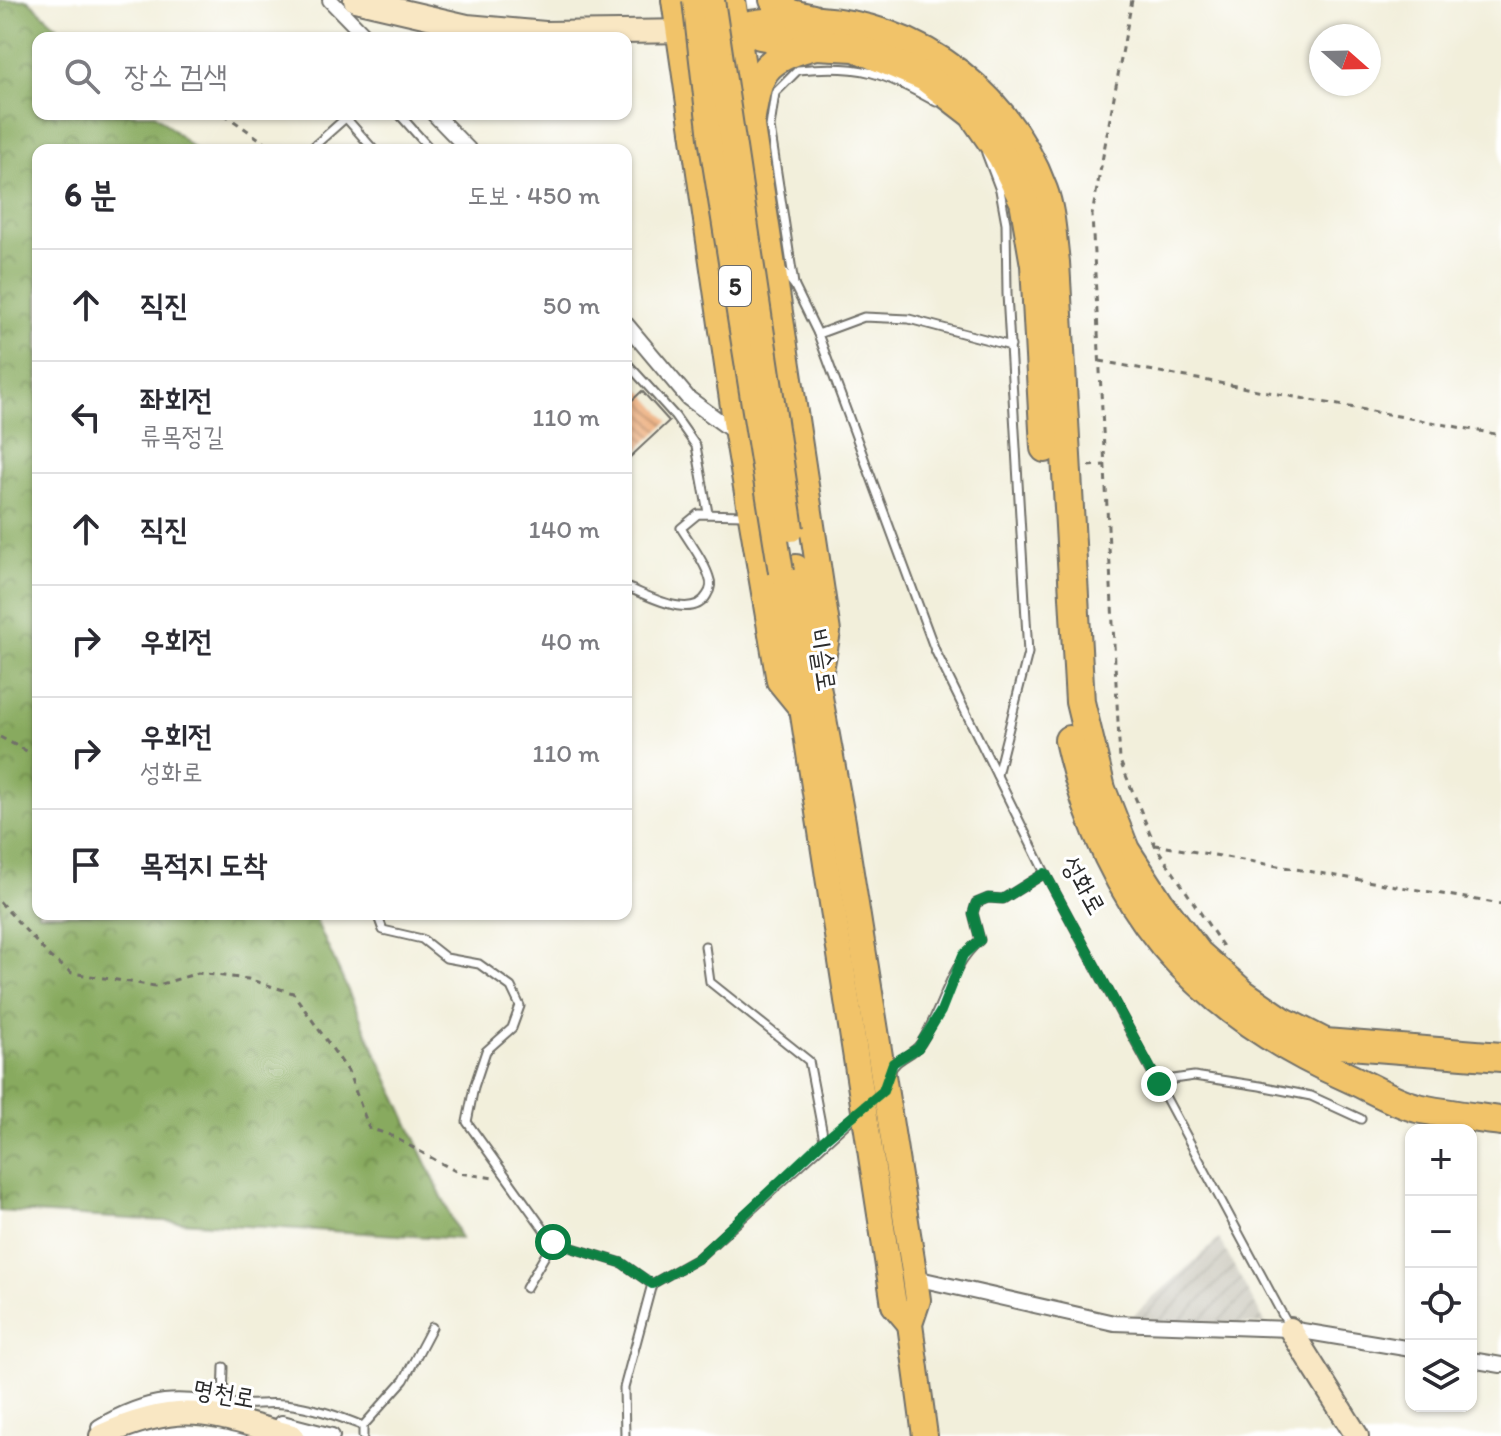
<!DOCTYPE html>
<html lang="ko">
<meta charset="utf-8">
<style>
:root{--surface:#fff;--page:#f2f2f3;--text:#2b2b33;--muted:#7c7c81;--line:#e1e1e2}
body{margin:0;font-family:Itim,"Poor Story",sans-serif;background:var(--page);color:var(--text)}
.controls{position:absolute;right:24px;bottom:24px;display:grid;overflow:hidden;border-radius:16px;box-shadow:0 2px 6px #0004}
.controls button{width:72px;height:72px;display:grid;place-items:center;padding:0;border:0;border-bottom:2px solid var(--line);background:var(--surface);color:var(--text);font:40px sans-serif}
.compass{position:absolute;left:1309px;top:24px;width:72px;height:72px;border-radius:50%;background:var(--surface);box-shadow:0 2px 6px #0004;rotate:110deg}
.stop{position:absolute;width:24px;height:24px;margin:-18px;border:6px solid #0b8043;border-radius:50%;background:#fff}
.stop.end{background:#0b8043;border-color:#fff;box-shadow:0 2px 8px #0008}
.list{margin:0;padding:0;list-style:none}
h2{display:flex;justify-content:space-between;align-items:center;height:104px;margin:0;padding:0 32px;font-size:34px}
h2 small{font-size:26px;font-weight:400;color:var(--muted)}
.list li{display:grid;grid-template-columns:52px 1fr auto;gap:24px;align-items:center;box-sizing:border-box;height:112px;padding:0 32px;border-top:2px solid var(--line)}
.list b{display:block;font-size:30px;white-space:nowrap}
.list p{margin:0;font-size:26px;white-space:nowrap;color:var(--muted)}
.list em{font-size:26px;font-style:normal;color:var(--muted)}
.icon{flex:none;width:44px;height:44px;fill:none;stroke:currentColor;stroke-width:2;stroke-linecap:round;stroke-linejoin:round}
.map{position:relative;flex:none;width:1501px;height:1436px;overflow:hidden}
.search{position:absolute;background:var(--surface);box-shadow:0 2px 6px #0004;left:32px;top:32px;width:600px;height:88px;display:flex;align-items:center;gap:20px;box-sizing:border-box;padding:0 28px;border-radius:16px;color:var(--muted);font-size:30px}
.panel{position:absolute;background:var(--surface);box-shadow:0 2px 6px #0004;left:32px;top:144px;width:600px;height:776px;border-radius:16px}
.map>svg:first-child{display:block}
.industrial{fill:url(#industrial-furrows)}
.forest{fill:url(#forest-crowns);stroke:#5a6a44;stroke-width:2}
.building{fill:url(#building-back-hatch)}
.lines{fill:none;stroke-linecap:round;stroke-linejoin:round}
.lane-casing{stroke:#717069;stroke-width:11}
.street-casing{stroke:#717069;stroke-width:18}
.secondary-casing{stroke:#717069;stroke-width:26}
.primary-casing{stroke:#717069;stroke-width:28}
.highway-casing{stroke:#717069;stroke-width:32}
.path{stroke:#717069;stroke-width:3;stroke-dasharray:6 6;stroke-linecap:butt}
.lane{stroke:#fff;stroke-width:7}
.street{stroke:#fff;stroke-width:14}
.secondary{stroke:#f9e7c3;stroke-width:22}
.primary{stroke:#f1c369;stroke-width:24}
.highway{stroke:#f1c369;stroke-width:28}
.primary-bridge-casing{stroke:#717069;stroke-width:28;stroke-linecap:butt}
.primary-bridge{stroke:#f1c369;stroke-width:24}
.route{stroke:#0b8043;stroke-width:10}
.labels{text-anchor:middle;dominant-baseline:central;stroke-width:6;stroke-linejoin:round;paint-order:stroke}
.shield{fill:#fff;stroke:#6b6b6b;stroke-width:2}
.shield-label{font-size:24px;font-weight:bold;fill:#2b2b2b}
.street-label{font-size:26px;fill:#2b2b2b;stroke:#fff}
</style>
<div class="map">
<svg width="1501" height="1436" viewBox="0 0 1501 1436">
<defs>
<pattern id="industrial-furrows" width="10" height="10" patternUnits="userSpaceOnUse" patternTransform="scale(2)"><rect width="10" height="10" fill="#c7c5b8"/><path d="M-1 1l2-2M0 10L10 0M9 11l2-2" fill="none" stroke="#aba99e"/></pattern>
<pattern id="forest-crowns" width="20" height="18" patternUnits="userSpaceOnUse" patternTransform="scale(2)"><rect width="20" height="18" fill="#88aa5e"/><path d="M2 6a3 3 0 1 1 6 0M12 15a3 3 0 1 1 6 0" fill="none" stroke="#6f8b4e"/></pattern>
<pattern id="building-back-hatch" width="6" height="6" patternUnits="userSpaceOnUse" patternTransform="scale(2)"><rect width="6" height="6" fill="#efb78b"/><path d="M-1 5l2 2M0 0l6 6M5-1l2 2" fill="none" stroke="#c29572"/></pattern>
</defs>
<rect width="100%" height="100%" fill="#fff"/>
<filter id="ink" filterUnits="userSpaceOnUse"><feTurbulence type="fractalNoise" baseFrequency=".0125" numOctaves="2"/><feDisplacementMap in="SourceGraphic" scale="16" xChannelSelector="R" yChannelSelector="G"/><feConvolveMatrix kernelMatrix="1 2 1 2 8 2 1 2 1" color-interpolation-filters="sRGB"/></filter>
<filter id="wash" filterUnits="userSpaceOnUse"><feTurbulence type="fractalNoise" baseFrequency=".006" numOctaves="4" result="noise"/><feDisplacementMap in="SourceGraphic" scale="32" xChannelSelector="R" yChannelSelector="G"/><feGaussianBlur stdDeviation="1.8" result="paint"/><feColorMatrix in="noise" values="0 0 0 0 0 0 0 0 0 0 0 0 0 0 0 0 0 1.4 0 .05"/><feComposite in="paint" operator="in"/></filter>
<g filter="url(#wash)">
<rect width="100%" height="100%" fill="#f2efdb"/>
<path class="industrial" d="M1219,1239L1266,1324H1124Z"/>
<path class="forest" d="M0,0H28L70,38H38V114H155L195,150H38V914H313L461,1239L0,1211Z"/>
<g id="blocks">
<path class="building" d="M642,391L669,421L626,461V406Z"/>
</g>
</g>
<g filter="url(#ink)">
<use href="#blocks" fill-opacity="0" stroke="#717069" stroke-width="2"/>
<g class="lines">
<defs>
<g id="lane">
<path d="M399,114L431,150"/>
<path d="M346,118L374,150"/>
<path d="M316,150L313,147L350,114"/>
<path d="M986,153L1000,190L1006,223L1007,294L1028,653L997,775"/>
<path d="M783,271L794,285L818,334L935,650L1045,873L1288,1325"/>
<path d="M794,284L770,127L775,93L798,70C861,64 882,72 936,102"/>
<path d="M818,334L864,317L909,319L1011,346"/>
<path d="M626,362L675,416L696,446L708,513"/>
<path d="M626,587C646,594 692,622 707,595C711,589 712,584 709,577C704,560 690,543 681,528L698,514L745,515"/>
<path d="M377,914L383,930L422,939L446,958L479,964L511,987L520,1006L512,1028L486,1051L474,1087L467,1122L553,1242L622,1263L652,1284"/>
<path d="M705,946L710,982L809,1061L824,1140"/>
<path d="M890,1072C896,1057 913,1056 921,1043C943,1009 949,966 980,940L973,913L976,903L988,898L1003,899L1045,873"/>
<path d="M1162,1090L1173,1079L1194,1076L1260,1086L1311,1096L1361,1119"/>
<path d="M526,1288L553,1242"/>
<path d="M224,1367L223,1402C244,1407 264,1402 285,1404C313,1407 338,1416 363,1426"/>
<path d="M363,1436V1426L404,1380L432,1327"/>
<path d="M625,1436L624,1388L652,1284L697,1259L859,1112"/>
</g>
<g id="street">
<path d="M330,0L367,38"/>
<path d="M434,114L469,150"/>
<path d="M626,324L688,398L737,434"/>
<path d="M915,1278L1114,1323L1290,1329L1411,1349"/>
<path d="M1471,1360L1501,1365"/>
<path d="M282,1423L332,1436"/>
<path d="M99,1427C148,1398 179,1395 235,1410"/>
</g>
<g id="secondary">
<path d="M355,0L467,26L545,33L693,31"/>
<path d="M1290,1329L1357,1436"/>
<path d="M101,1436C185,1399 208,1414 292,1436"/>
</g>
<g id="primary">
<path d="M674,0L737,434L779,681L801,708"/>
<path d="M733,0L828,632L821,670"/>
<path d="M772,0L791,12L813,17"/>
<path d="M796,567L843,822L915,1278L918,1300L910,1324L925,1436"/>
<path d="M781,572L894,1305L910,1324"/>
</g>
<g id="highway">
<path d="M694,31C725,30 755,23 786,21C901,14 1003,82 1043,190C1051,211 1052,239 1055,262L1080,702L1101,789L1125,850L1160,904L1198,954L1243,994L1282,1021L1325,1043L1501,1057"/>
<path d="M760,35L815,45L855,47L925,77L973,114L1002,156L1024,201L1035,265L1045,448"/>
<path d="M749,128C758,77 757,60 812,46"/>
<path d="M1069,740C1106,904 1192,1008 1345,1076C1368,1086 1393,1102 1417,1108C1444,1114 1473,1117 1501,1121"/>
</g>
</defs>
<use href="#lane" class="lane-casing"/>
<use href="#street" class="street-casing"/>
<use href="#secondary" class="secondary-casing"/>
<use href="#primary" class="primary-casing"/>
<use href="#highway" class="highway-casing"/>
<g class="path">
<path d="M1132,0L1092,215L1120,761L1155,845L1224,948"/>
<path d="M224,114L275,150"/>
<path d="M1100,361L1501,435"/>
<path d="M1089,466L1105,465"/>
<path d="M0,737L38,757"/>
<path d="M1155,845L1501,904"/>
<path d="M0,902L50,957L72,973L155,986L198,973L248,979L293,993L348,1071L369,1128L390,1135L459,1173L494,1178"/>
</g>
<use href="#lane" class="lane"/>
<use href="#street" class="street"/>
<use href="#secondary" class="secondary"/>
<use href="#primary" class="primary"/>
<use href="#highway" class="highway"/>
<defs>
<g id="primary-bridge">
<path d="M695,0L711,138L781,572"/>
<path d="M712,0L791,529"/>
</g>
</defs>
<use href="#primary-bridge" class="primary-bridge-casing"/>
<use href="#primary-bridge" class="primary-bridge"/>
</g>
</g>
<g class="lines" filter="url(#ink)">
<path class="route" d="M553,1242L622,1263L652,1284L697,1259L824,1140L883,1091L893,1063L918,1048L941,1011L963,955L980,940L973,913L976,903L988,898L1003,899L1045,873L1159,1084"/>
</g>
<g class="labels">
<rect class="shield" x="719" y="266" width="32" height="40" rx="6"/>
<g class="shield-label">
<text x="735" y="286">5</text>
</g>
<g class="street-label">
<text transform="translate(823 660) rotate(81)">비슬로</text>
<text transform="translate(1084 885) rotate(61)">성화로</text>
<text transform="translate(224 1393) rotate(10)">명천로</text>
</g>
</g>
</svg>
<div class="controls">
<button>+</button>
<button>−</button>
<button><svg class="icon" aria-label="locate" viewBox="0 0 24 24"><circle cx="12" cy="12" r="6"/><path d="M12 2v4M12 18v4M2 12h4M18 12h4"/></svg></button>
<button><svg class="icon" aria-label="layers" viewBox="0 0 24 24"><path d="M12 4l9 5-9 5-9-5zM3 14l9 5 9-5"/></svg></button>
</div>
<svg class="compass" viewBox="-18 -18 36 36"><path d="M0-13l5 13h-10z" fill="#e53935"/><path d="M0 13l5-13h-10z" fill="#7c7c81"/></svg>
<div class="stop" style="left:553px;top:1242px"></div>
<div class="stop end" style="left:1159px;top:1084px"></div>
<div class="search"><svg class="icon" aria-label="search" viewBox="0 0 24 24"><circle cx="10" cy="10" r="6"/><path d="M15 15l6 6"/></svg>장소 검색</div>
<section class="panel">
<h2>6 분<small>도보 · 450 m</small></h2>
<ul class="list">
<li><svg class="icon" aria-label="ahead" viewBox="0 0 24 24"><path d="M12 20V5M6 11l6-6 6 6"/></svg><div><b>직진</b></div><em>50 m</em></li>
<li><svg class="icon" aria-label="left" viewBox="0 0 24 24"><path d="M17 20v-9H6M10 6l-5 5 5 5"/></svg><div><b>좌회전</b><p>류목정길</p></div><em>110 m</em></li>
<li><svg class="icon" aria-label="ahead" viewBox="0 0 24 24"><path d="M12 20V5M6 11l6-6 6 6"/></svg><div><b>직진</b></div><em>140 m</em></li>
<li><svg class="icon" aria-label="right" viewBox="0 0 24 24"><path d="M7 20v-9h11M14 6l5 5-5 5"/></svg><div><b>우회전</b></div><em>40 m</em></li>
<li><svg class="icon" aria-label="right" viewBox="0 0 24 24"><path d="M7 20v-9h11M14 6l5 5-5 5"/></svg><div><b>우회전</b><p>성화로</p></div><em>110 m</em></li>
<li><svg class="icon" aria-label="arrive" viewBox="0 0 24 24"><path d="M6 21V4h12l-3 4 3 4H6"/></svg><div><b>목적지 도착</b></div></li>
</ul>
</section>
</div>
